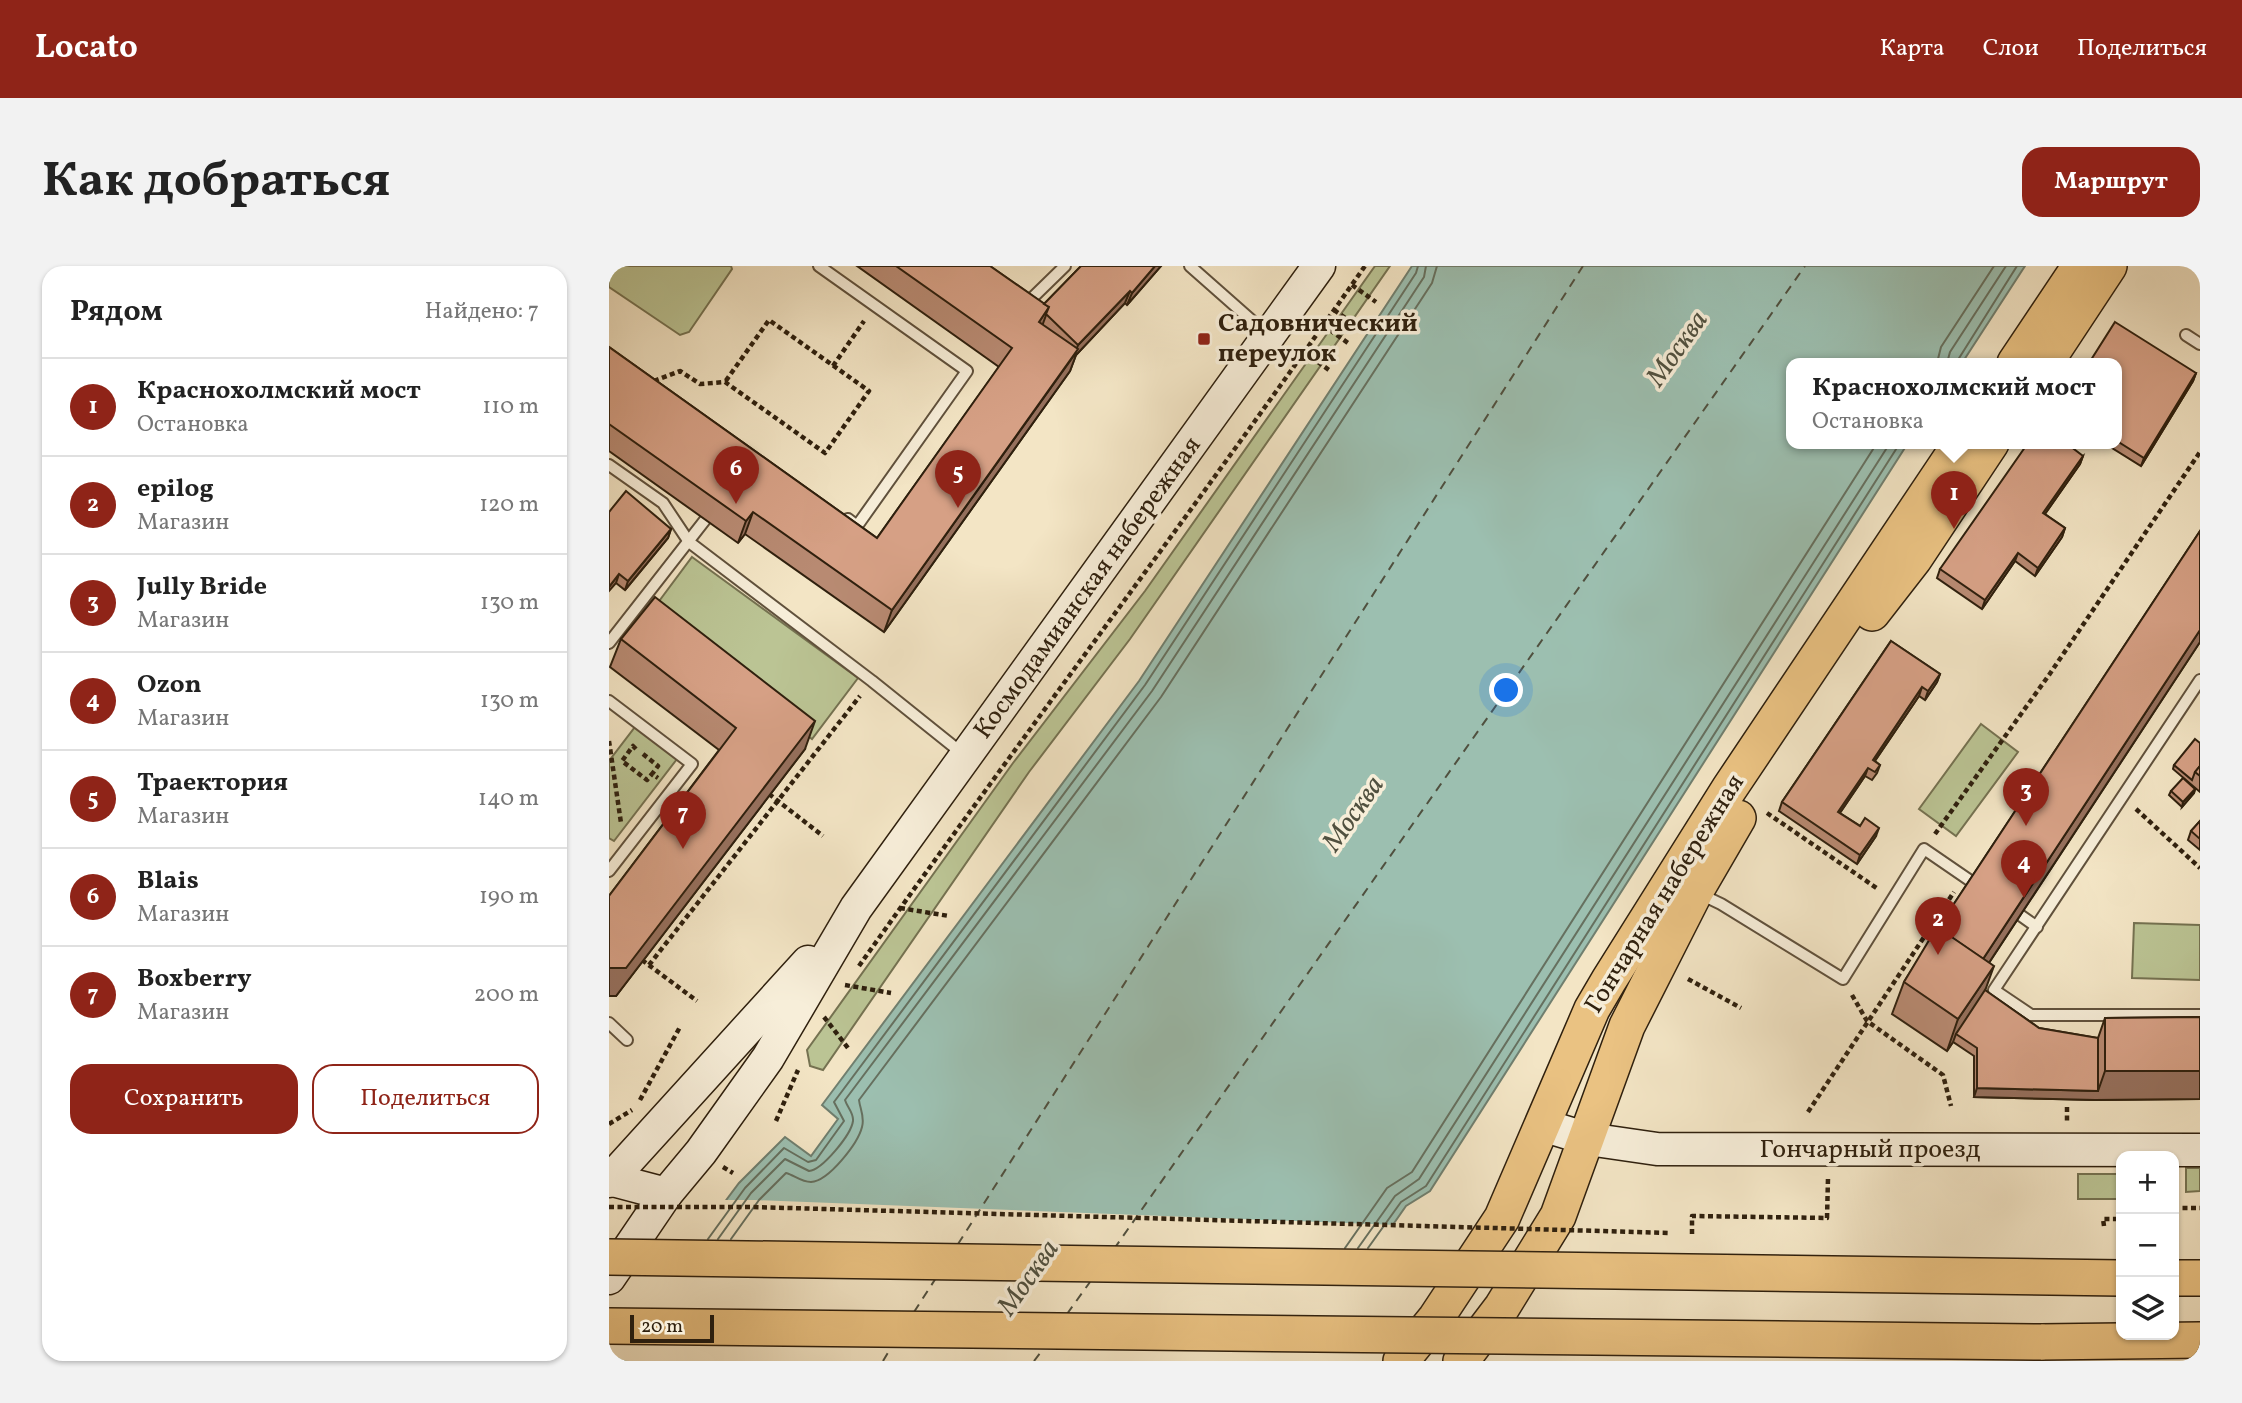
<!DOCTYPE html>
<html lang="ru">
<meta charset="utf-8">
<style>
:root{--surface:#fff;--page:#f2f2f2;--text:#222;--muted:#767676;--line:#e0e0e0;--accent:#8f2418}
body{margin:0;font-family:Vollkorn,serif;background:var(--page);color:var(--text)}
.controls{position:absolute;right:21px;bottom:21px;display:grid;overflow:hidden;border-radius:14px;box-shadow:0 2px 5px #0004}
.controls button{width:63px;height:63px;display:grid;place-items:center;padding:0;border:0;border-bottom:2px solid var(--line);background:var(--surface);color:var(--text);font:35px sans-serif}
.scale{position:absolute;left:21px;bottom:18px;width:84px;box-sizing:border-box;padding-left:7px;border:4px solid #2f200e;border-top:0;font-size:19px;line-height:24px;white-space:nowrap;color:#2f200e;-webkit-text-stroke:5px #f7eed9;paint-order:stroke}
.you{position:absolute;left:898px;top:425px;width:24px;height:24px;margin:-18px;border:5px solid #fff;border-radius:50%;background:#1a73e8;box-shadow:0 0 0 10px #1a73e833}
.badge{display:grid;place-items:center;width:46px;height:46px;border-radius:50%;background:var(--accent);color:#fff;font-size:23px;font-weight:700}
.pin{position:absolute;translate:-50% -58px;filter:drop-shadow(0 2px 4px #0008)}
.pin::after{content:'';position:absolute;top:37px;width:24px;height:21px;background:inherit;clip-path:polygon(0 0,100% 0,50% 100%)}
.popup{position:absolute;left:1177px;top:92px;width:336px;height:91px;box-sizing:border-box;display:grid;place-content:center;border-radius:14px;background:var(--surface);filter:drop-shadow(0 2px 5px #0005);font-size:23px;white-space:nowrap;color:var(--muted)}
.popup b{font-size:26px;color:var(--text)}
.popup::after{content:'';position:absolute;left:50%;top:100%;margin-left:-14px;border:14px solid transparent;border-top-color:var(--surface)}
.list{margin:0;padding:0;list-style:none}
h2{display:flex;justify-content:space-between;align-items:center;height:91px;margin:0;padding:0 28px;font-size:30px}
h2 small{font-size:23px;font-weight:400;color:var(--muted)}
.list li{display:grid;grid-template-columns:46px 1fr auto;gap:21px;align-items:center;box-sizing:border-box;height:98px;padding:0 28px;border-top:2px solid var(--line)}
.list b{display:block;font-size:26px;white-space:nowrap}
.list p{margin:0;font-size:23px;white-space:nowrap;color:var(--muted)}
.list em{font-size:23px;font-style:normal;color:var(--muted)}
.actions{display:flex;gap:14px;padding:21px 28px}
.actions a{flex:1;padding:16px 0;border:2px solid var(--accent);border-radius:21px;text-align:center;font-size:24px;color:var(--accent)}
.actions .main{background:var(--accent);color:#fff}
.icon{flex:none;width:38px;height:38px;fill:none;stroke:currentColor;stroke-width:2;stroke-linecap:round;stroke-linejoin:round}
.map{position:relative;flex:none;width:1591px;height:1095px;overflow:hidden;border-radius:21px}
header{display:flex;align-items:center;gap:42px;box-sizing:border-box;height:98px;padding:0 35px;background:var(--accent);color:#fff}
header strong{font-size:33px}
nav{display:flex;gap:38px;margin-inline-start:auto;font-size:24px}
.intro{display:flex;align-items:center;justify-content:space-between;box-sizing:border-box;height:168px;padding:0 42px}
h1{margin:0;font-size:49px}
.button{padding:18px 32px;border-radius:21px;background:var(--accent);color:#fff;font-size:24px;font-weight:700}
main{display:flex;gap:42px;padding:0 42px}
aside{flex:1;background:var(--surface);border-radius:21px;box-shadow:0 2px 5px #0004}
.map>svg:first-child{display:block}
.green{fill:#bbc494;stroke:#757251;stroke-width:2}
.water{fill:#9cbfb0;stroke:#707f6f;stroke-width:2}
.pier{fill:#f3e5c5}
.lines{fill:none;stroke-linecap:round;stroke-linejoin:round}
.shore{stroke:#66705f;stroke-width:2}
.ferry{stroke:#50503f;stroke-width:2;stroke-dasharray:9 7;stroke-linecap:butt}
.service-casing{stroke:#60513c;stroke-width:14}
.secondary-casing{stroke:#2f200e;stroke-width:35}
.primary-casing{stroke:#2f200e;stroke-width:38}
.path{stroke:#2f200e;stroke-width:4.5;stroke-dasharray:5 3.5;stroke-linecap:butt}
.service{stroke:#f7eed9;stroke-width:10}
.secondary{stroke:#f7eed9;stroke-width:32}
.primary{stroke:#eac282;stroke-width:35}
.primary-bridge-casing{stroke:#2f200e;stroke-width:38;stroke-linecap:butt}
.path-bridge{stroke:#2f200e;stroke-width:4.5;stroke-dasharray:5 3.5;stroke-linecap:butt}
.primary-bridge{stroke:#eac282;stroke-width:35}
.wall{fill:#b88a72;stroke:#2f200e;stroke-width:2}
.shaded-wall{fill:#96705d;stroke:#2f200e;stroke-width:2}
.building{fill:#d6a085;stroke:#2f200e;stroke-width:2}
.poi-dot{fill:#8f2418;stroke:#f7eed9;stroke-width:2.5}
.labels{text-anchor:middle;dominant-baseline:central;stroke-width:7;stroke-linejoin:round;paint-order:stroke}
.poi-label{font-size:26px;font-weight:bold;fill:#2f200e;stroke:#f7eed9;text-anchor:start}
.street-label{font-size:26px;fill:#2f200e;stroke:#f7eed9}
.water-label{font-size:28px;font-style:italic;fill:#50503f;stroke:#f7eed9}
</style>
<header>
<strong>Locato</strong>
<nav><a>Карта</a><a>Слои</a><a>Поделиться</a></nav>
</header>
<div class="intro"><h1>Как добраться</h1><a class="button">Маршрут</a></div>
<main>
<aside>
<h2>Рядом<small>Найдено: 7</small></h2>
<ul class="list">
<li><span class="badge">1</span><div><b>Краснохолмский мост</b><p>Остановка</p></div><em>110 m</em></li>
<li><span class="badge">2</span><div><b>epilog</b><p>Магазин</p></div><em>120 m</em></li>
<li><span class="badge">3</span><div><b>Jully Bride</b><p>Магазин</p></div><em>130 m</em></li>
<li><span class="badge">4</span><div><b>Ozon</b><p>Магазин</p></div><em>130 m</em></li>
<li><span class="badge">5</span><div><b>Траектория</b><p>Магазин</p></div><em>140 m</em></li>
<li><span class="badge">6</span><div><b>Blais</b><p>Магазин</p></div><em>190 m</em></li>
<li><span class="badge">7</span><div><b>Boxberry</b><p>Магазин</p></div><em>200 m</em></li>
</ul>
<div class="actions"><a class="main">Сохранить</a><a>Поделиться</a></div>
</aside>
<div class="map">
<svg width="1591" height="1095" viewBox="0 0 1591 1095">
<rect width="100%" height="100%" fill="#f3e5c5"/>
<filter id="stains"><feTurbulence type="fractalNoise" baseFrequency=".00286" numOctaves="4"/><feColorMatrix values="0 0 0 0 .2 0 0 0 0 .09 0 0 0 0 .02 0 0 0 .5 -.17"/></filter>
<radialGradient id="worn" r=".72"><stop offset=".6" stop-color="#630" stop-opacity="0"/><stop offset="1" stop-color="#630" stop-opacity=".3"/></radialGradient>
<g class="green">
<path d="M0,0H122L123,3L80,66L71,69L0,21Z"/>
<path d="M766,0H781L521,373L420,506L214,804L201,800L198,784L404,497L536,325Z"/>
<path d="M83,291L249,412L203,473L39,350Z"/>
<path d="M1372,458L1409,486L1347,570L1310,543Z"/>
<path d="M26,461L68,493L5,575L0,572V495Z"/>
<path d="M1525,657L1591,659V714L1523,712Z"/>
<path d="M1577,902H1591V925L1577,926Z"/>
<rect x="1469" y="908" width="43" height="25"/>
</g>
<path class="water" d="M803,0H1416L1353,97H1182V177H1299L821,925L797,940L689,1095H8L109,945L130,917L176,871L202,890L229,853L213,839L530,415Z"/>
<path class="pier" d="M113,934H145L788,959L693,1095H4Z"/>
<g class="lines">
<g class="shore">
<path d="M1328,97L1332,81L1385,0"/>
<path d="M1338,97L1341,86L1397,0"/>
<path d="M1347,97L1408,0"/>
<path d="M99,973L136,922L175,882L199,896L207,894L235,855L225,836L536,419L807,7L809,0"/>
<path d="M109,973L142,927L176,893L200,905C213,904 242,869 244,855C245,847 238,841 236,834L543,425L815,11L817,0"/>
<path d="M122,973L150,934L177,907C185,909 192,916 202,916C220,915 249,877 253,861C256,851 251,843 250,834L552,431L823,17L828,0"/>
<path d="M736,982L778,922L803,906L1268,177"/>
<path d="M749,982L786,930L810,913L1281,177"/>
<path d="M759,982L792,936L817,920L1291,177"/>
</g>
<g class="ferry">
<path d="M349,978L974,0"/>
<path d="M505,983L1196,0"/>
<path d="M305,1046L327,1012"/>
<path d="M458,1048L481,1016"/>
<path d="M274,1095L283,1080"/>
<path d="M425,1095L435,1082"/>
</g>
<defs>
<g id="service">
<path d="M210,0L358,105L248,260L239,253"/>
<path d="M581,0L658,68"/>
<path d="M416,39L456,0"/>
<path d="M1577,69L1591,78"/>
<path d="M0,199L54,237L80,276L263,415L354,488"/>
<path d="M0,377L96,254"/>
<path d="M1591,414L1385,724L1422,749H1591"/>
<path d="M0,435L83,498L0,605"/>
<path d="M1089,627L1112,638L1234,713L1315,583L1366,618"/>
<path d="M1411,649L1428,661"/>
<path d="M0,757L18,774"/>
</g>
<g id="secondary">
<path d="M933,859L979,873L1048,883L1591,884"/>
<path d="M0,913L57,928"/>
<path d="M0,915L199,696"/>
<path d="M0,1012L57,928L92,886L159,792L247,642L710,0"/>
</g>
<g id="primary">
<path d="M1406,97L1471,0"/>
<path d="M1436,97L1500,0"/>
<path d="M1263,347L1305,293L1382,177"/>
<path d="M1565,1012H1591"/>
<path d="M1432,1076L1591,1074"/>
<path d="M792,1095L827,1052L893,952L983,743L1000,714L1120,523L1352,177"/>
<path d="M852,1095L893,1041L949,950L1018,760L1086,626L1129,552"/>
</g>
</defs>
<use href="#service" class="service-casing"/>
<use href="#secondary" class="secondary-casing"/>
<use href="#primary" class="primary-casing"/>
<g class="path">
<path d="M743,19L767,36"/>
<path d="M725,44L749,61"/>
<path d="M714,59L739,77"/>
<path d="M695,86L720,104"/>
<path d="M224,100L255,55"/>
<path d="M45,115L71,105L91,118L116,116L216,187L260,125L160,54L116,116"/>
<path d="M0,475L12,557"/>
<path d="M27,483L24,480L13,495L38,514L43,508"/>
<path d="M34,488L49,500L43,508L49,512"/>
<path d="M160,528L214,570"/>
<path d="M1527,543L1591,602"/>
<path d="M1158,547L1269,623"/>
<path d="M1326,568L1440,409L1591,186"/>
<path d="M291,642L340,650"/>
<path d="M33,694L88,735"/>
<path d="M40,699L251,430"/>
<path d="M250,700C417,465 591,236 756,0"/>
<path d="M1079,713L1132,742"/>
<path d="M236,719L282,727"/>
<path d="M1243,729L1258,755L1334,809L1342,840"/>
<path d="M215,751L239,782"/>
<path d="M31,834L71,761"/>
<path d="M1458,841V856"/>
<path d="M1199,846L1345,626"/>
<path d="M167,855L189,804"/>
<path d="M0,858L23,844"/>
<path d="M114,901L124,907"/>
<path d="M1565,931H1566"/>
<path d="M1565,942H1591"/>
<path d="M1565,953H1566"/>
<path d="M1495,960L1494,953H1512"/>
<path d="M1083,968V950L1218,952L1219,912"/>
</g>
<use href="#service" class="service"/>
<use href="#secondary" class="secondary"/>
<use href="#primary" class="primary"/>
<defs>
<g id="primary-bridge">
<path d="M0,991L1512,1012"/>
<path d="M0,1060L1432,1076"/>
</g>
</defs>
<use href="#primary-bridge" class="primary-bridge-casing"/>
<path class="path-bridge" d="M0,941H144L1061,967"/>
<use href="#primary-bridge" class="primary-bridge"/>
</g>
<g class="wall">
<path d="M248,0H381L435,38L472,0H552L518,39L516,37L467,89L461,105L275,366L136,268L129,277L0,185V81L268,272L390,101Z"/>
<path d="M1508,97L1587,107L1584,115L1532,200L1495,177H1508Z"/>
<path d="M1474,190L1471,198L1436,248L1456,262L1453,271L1426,310L1406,295L1373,343L1328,312L1331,303Z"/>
<path d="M0,246L62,263L59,272L16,324L7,317Z"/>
<path d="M1591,265V376L1380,697L1376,724L1430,762L1489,772L1496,752L1591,751V833L1486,834L1365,831V790L1344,776L1338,785L1283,748L1295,716L1329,662Z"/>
<path d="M12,373L196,483L7,730H0V630L110,484L1,401Z"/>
<path d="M1282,375L1331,408L1328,416L1316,434L1310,430L1266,495L1271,499L1268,507L1263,514L1256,510L1231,547L1267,570L1248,598L1170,545L1173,536Z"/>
<path d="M1591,477V526L1564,503L1565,499Z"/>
<path d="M1586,523L1585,527L1573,541L1560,529L1562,525Z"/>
<path d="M1591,555V584L1579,574L1582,565Z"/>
</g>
<g class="shaded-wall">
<path d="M546,0H552L518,39L523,27Z"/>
<path d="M521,25L516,37L467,89L461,105L275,366L283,344L466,88L469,79Z"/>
<path d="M440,41L432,63L430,56Z"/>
<path d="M1587,107L1584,115L1532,200L1535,192Z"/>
<path d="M1474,190L1471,198L1431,255L1434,247Z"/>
<path d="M144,246L136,268L129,277L137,255Z"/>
<path d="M1456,262L1453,271L1426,310L1429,302Z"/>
<path d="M62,263L59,272L16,324L19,315Z"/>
<path d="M1409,287L1406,295L1373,343L1376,334Z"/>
<path d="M10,308L7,317L0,325V321Z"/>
<path d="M1591,364V376L1362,724L1372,696Z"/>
<path d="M1331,408L1328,416L1316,434L1319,425Z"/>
<path d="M1313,421L1310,430L1261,502L1264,494Z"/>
<path d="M206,455L196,483L7,730H0V702Z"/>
<path d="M1259,502L1256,510L1226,554L1229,546Z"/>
<path d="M1586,523L1585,527L1573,541L1574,536Z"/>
<path d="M1270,562L1267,570L1248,598L1251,589Z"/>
<path d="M1385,700L1373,733L1347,768L1344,776L1338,785L1349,753Z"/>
<path d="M1496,805H1591V833L1486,834L1365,831L1368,822L1489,825Z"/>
</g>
<g class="building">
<path d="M287,0H381L440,41L430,56L469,83L283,344L144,246L137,255L0,158V81L268,272L403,82Z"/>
<path d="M472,0H546L523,27L521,25L469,79L437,48L440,41L435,38Z"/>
<path d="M1506,56L1587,107L1535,192L1508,175V97H1480Z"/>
<path d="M1419,177H1457L1474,190L1434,247L1456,262L1429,302L1409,287L1376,334L1331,303Z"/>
<path d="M17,225L62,263L19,315L10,308L0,321V246Z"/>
<path d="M1591,265V364L1374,693L1329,662Z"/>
<path d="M46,331L206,455L17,702H0V630L127,462L12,373Z"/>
<path d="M1282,375L1331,408L1319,425L1313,421L1264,494L1271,499L1266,506L1259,502L1229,546L1251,560L1256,552L1270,562L1251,589L1173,536Z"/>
<path d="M1586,473L1591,477V500L1586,506L1583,514L1565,499Z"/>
<path d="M1591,500V510L1586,506Z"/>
<path d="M1574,512L1586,523L1574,536L1562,525Z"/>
<path d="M1591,555V573L1582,565Z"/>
<path d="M1328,661L1385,700L1349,753L1295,716Z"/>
<path d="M1376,724L1430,762L1489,772V825L1368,822V782L1347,768Z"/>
<path d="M1591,751V805H1496V752Z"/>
</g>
<rect class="poi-dot" x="588" y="66" width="14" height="14" rx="3.5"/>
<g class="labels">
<g class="poi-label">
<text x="609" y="58">Садовнический<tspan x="609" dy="30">переулок</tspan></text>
</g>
<g class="street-label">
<text transform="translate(479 322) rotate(-54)">Космодамианская набережная</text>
<text transform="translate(1056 628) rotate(-58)">Гончарная набережная</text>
<text x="1261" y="884">Гончарный проезд</text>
</g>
<g class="water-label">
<text transform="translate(1069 83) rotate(-55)">Москва</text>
<text transform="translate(745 548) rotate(-55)">Москва</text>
<text transform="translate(420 1012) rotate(-55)">Москва</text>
</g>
</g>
<rect width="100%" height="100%" filter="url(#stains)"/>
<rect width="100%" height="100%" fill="url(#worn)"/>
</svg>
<div class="controls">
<button>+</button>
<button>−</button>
<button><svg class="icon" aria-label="layers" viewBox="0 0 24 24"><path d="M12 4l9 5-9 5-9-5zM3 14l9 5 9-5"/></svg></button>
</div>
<div class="scale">20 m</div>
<div class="you"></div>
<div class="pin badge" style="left:1345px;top:263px">1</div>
<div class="popup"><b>Краснохолмский мост</b>Остановка</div>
<div class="pin badge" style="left:1329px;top:689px">2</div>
<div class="pin badge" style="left:1417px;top:560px">3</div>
<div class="pin badge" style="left:1415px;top:632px">4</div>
<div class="pin badge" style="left:349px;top:242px">5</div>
<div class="pin badge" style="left:127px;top:238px">6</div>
<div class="pin badge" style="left:74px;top:583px">7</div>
</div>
</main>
